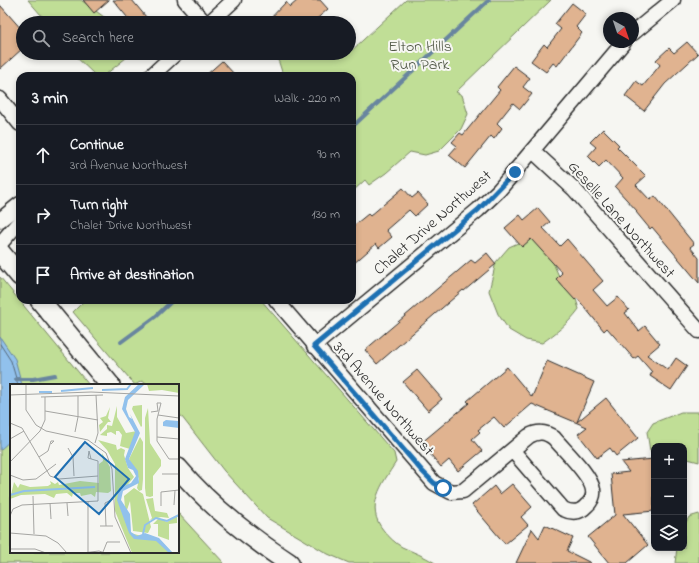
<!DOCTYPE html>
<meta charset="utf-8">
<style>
:root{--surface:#171b24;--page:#20242c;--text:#f1f3f6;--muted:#9ea1a6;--line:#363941}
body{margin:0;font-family:"Indie Flower",sans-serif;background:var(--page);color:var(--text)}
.controls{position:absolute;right:12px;bottom:12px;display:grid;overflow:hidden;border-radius:8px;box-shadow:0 2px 6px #0003}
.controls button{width:36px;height:36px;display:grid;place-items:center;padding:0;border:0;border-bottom:1px solid var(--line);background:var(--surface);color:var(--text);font:20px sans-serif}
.compass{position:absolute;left:603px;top:12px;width:36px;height:36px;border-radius:50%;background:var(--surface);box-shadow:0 2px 6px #0003;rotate:140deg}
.stop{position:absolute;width:12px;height:12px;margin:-9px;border:3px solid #1f6fb2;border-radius:50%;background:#fff}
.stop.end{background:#1f6fb2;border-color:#fff;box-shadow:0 1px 4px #0008}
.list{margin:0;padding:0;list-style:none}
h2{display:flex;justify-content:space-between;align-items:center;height:52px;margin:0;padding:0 16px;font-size:17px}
h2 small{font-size:13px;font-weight:400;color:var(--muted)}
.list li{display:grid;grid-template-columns:26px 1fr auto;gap:12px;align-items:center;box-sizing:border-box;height:60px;padding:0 16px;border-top:1px solid var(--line)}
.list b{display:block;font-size:15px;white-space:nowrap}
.list p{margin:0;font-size:13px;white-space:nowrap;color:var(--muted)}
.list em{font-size:13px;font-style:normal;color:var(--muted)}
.icon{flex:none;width:22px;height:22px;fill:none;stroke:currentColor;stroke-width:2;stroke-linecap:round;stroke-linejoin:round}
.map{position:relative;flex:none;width:699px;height:563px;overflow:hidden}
.search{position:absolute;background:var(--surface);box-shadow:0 2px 6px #0003;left:16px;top:16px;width:340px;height:44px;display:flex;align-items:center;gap:10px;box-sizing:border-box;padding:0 14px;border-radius:22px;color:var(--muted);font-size:15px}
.panel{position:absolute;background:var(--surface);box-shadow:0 2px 6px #0003;left:16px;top:72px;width:340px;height:232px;border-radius:12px}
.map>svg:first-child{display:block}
.green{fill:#c0de96;stroke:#768460}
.water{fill:#91c1ec;stroke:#68859f}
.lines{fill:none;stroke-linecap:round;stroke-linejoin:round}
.shore{stroke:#546778;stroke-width:1}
.stream{stroke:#68859f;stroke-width:4}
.building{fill:#e0b390;stroke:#2b2b2b}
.minor-casing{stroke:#2b2b2b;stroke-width:17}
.secondary-casing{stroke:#2b2b2b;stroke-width:22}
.minor{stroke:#f6f6f2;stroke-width:14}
.secondary{stroke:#f6f6f2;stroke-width:19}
.route{stroke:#1f6fb2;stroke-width:5}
.labels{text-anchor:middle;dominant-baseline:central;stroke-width:4;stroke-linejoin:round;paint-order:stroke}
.park-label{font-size:16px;fill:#505846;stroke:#f6f6f2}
.street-label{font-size:16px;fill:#2b2b2b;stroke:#f6f6f2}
.inset-river{fill:none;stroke:#91c1ec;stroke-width:2}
.inset-road{fill:none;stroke:#a5a5a2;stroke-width:1}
.view{fill:#1f6fb2;fill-opacity:0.15;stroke:#1f6fb2;stroke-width:2}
.inset-edge{fill:none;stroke:#2b2b2b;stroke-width:2}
</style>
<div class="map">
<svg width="699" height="563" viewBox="0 0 699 563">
<rect width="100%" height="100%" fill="#f6f6f2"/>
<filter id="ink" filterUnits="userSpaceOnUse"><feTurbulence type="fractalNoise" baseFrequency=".025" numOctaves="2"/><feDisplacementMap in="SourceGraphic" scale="8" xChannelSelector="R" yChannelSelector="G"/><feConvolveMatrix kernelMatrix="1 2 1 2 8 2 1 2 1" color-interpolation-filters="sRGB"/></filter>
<g filter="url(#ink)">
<g class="green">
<path d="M28,0H81L104,17L119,23H48Z"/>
<path d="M406,0H551L456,92L462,95L468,114L461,129L439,151L425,155L410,152L386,173L369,185L365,180L352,192V76H281L282,72L276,53H349Z"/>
<path d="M72,53H132L105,75L96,76Z"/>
<path d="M527,239L542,240L553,250L554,265L563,285L575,296L579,309C569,323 556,333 542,343L526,340L509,330L498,314L489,291L496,262L509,247Z"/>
<path d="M0,277L89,385H11V552H178V513L224,563H0Z"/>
<path d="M85,300H261L394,453L396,462C382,484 364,507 384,531C389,537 395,543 402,547C413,552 424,556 435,563H349L328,554L267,518L224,471L178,412V385H148L142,381L135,385L73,312Z"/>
<path d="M681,412H699V462L684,458V446H654V454L650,451L647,432L653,423Z"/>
<path d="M699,514V563H675L677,548H684V526L689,517Z"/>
</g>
<path class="water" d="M0,337L15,359L22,385H11V440L0,450Z"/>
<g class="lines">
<path class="shore" d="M0,344L11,361L18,385"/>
<g class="stream">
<path d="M352,127L489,0"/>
<path d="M121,342L155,317L173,300"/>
<path d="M16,379H33L55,375"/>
</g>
</g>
<g class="building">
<path d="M83,0H109L94,13Z"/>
<path d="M113,0H132L151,23H132Z"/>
<path d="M298,0H320L328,9L312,23H266L286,2L290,7Z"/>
<path d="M572,3L586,14L576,27L582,33L557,66L553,63L546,72L531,61L544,44L547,47L561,29L555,24Z"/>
<path d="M0,5L23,31V48L0,69Z"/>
<path d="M687,42L698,54L665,84L644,111L625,96L636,81L643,86L660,65L656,60L669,48L674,53Z"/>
<path d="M222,61L236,76H205Z"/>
<path d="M514,66L530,78L523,87L532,94L520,109L513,103L497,123L502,128L494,139L491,136L465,168L449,155L457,146L452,142L460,133L463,135L500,90L497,87Z"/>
<path d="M603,129L619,145L617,147L646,176L636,185L650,200L655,196L694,244L690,247L699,258V283L652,227L650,229L636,212L637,211L615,187L623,178L606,160L599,167L588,156L596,147L590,142Z"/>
<path d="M403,188L412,198L418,193L428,204L415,216L409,210L386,230L392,237L379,248L376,244L352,265V227L368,214L370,216Z"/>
<path d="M538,208L550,222L543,228L560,246L567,239L603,281L593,290L607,306L618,297L629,310L625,313L639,331L645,326L660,344L647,355L668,370L676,358L687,366L671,390L650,376L652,372L638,356L634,359L607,328L604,331L577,298L575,300L556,279L562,273L531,239L522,247L505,228L520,215L524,220Z"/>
<path d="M487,253L496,264L464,291L463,290L377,364L365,350L471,260L475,263Z"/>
<path d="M547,361L594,382L577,422L606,398L638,438L616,456L610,448L597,458L578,434L587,427L532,404L504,428L494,417L478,430L480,432L472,439L482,451L458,471L449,460L441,467L421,443L469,403L467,401L507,367L532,397Z"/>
<path d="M417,370L442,399L428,411L403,382Z"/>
<path d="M654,459V511L623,514L648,545L627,563H609L588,537L615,515L611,474L629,472L621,462Z"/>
<path d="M512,484L532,507L521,517L528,525L505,544L472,505L494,486L500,494Z"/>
<path d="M545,525L573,538L567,551L591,563H516L532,529L539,538Z"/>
</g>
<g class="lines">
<defs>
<g id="minor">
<path d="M185,0L205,23"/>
<path d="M209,23L234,0"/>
<path d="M633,33L673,0"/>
<path d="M151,76L176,53"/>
<path d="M0,99L20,124"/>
<path d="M533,151L574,189L699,331"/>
<path d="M0,220L20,204"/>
<path d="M0,244L20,221"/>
<path d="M276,300L434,483L451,492L463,491L529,436C538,431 545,431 554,438C564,450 591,475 593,490C594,496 591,502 586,506C580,513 571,513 563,509L513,451"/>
<path d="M314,346L478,210L499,190L624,42"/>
</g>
<g id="secondary">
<path d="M0,252L20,276"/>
<path d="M40,300L110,385"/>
<path d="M178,468C210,506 248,536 289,563"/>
</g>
</defs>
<use href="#minor" class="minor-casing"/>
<use href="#secondary" class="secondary-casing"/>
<use href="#minor" class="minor"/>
<use href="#secondary" class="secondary"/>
</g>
</g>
<g class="lines" filter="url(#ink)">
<path class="route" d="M443,488L434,483L422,471L314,346L478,210L515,172"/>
</g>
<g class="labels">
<g class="park-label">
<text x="420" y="47">Elton Hills<tspan x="420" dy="18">Run Park</tspan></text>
</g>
<g class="street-label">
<text transform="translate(621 220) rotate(48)">Geselle Lane Northwest</text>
<text transform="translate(433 223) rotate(-41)">Chalet Drive Northwest</text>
<text transform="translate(383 399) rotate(49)">3rd Avenue Northwest</text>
</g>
</g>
<g transform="translate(10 384)">
<rect width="169" height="169" fill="#f6f6f2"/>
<path d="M137,0H169V9L152,6L139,7ZM132,21V42L131,43L122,25L123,22ZM107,22V33L116,49L127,47L120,65L110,62L112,51L109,47H106V51L101,48L97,49V52L90,51L97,45V41L102,42ZM100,23L98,34L101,38H98L90,48L89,41L93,38L90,34L96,32ZM138,24L140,59L151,76V82L143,92V112L140,113L136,112L135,104V34ZM130,53L133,58V95L132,106L129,107L127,104L129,95L119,75ZM88,56L106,61L107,66L111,64L115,66L114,71L118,84L124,93L109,111L120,149L148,156L160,169H122L105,127V80L97,66ZM92,69L100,83L101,107L98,109L86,108L85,113L81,110L71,112L70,109H63L62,113L57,109L46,110L44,114L35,110L11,111L0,115L4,98L8,104L10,100L20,103L38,102L41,100L40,97L45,100L48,98L49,101L70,97L89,99V80L93,77ZM124,104L133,110L141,143L138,149L123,147L120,117L117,126L115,124L114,112ZM143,114L145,127L157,129L159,134L151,133L140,136L142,134L136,115ZM167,132V139L159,140V156L148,152V140H143L149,134L157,138Z" fill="#c0de96"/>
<path d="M129,0H135L118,16L116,25L119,33L122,35L120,30L130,49L119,75L128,87L129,99L113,107L111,116L120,130L121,148L127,152L135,149L149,154L163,169H159L146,157L124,155L119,149L107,116L109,104L121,99L126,92L123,86L118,84L115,75L125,48L112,25L115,13ZM156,36L168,37L169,44L153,42V38Z" fill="#91c1ec"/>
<path class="inset-river" d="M92,6L117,5L121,0M51,7L83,4M29,8H42M0,111L14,107L85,103M133,150L135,141L146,134L157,137L169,131"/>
<path class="inset-road" d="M16,0V26L26,41L36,47L78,56L96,69L102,85L105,133L121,169M0,11L81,8L169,12M31,13L93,11M35,27L88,36M141,28L148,27L147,19H151L147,35V57L159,75H169M148,31L169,34M68,33V12M0,39L12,44L40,92L49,95L88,92M65,48L68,33M147,53L169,55M0,55L14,47M85,59L88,49L86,11M58,64L63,73L64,92M29,73L38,67L41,57H44L41,60M0,78L30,47L35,36V13M152,90H169M0,91L13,96L26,95L46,80M23,112L24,150M78,118V169M40,119L41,135M57,119L58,132M164,121L165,106M151,122V108L169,106M0,132L3,125L12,121L88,117V77L78,74L79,67L81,75M90,142H103M96,142L95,119L103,115M0,149L36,152L48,159L57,169M0,165H25L36,169M93,168L97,158H110M72,169L89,167L95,169"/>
<path class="view" d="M75,58L119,95L89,130L45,93Z"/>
<rect width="169" height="169" class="inset-edge"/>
</g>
</svg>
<div class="controls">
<button>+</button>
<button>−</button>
<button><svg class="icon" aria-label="layers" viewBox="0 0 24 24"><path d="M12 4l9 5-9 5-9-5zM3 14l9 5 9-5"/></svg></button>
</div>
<svg class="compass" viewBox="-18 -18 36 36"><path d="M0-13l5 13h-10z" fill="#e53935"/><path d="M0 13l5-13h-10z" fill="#9ea1a6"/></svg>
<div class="stop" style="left:443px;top:488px"></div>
<div class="stop end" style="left:515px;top:172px"></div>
<div class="search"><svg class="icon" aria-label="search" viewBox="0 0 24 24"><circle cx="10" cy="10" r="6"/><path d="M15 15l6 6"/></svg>Search here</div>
<section class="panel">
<h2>3 min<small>Walk · 220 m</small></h2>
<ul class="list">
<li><svg class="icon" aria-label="ahead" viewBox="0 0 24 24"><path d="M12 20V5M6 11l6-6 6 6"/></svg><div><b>Continue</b><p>3rd Avenue Northwest</p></div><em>90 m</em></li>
<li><svg class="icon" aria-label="right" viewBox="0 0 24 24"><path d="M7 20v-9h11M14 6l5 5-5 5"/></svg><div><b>Turn right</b><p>Chalet Drive Northwest</p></div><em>130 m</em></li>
<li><svg class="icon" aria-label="arrive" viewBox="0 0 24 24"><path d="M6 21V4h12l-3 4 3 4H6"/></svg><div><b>Arrive at destination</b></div></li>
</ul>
</section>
</div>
